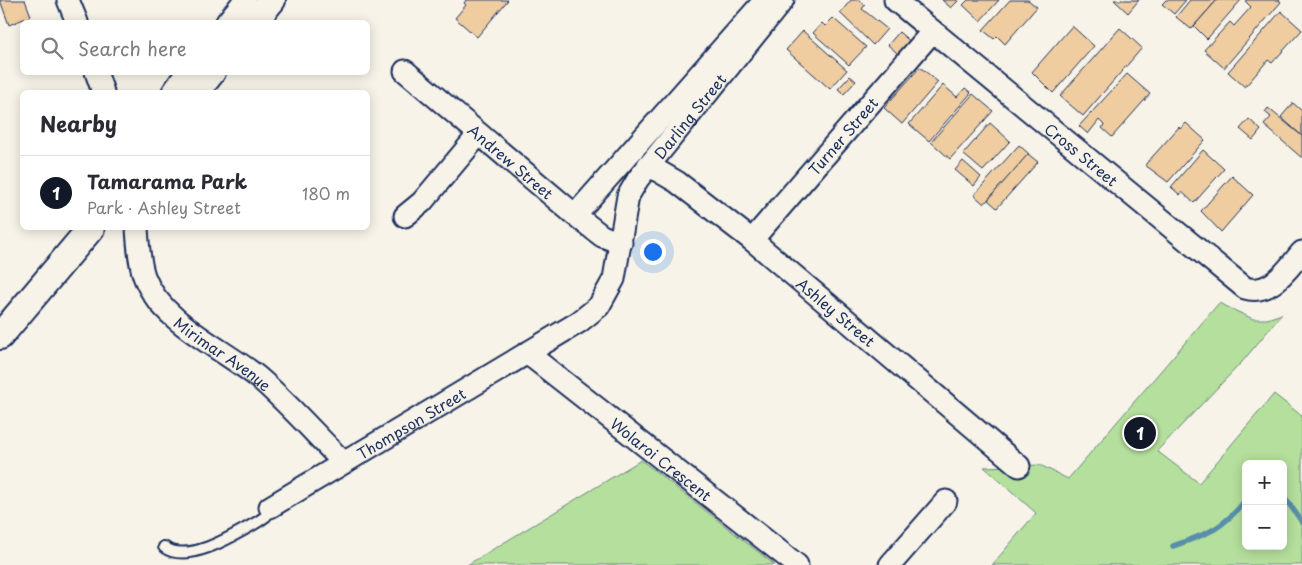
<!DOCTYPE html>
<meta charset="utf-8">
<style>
:root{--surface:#fff;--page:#f7f7f7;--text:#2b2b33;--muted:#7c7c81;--line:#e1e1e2;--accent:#111827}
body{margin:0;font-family:"Playpen Sans",sans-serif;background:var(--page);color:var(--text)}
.controls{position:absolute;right:15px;bottom:15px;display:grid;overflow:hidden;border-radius:8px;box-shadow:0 2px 12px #0003}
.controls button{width:45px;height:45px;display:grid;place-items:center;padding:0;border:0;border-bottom:1px solid var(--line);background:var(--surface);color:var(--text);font:25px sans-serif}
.you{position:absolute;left:652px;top:251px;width:18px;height:18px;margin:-12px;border:4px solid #fff;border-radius:50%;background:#1a73e8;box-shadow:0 0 0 8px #1a73e833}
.badge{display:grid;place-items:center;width:32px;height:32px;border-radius:50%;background:var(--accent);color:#fff;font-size:16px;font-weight:700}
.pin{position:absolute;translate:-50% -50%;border:2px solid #fff;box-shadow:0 1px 5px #0006}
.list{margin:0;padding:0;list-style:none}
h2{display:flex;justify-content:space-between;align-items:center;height:65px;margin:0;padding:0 20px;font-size:21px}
h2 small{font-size:16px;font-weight:400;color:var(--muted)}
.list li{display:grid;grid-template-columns:32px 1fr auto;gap:15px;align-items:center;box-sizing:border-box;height:75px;padding:0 20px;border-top:1px solid var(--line)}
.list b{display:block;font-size:19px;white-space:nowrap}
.list p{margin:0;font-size:16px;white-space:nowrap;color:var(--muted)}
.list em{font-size:16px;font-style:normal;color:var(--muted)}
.icon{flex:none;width:28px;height:28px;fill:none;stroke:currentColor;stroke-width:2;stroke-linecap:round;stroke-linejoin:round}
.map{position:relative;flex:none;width:1302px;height:565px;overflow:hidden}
.search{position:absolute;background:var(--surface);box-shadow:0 2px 12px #0003;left:20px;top:20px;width:350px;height:55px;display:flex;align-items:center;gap:12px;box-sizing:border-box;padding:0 18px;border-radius:8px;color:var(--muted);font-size:19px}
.panel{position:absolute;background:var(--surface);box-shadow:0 2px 12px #0003;left:20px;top:90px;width:350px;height:140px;border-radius:8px}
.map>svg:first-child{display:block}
.green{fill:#b5df9c;stroke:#68877d;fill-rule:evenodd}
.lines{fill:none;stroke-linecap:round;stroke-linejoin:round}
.stream{stroke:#588eab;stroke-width:5.5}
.building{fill:#efcda0;stroke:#1b2f5e}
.service-casing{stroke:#1b2f5e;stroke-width:14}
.minor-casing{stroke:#1b2f5e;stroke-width:25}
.tertiary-casing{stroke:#1b2f5e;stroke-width:30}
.service{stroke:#f7f3e8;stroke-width:10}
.minor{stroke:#f7f3e8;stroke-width:21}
.tertiary{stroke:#f7f3e8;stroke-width:26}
.labels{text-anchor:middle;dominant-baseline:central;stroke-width:4;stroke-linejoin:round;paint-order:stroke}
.street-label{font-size:15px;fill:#1b2f5e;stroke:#f7f3e8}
</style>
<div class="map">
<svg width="1302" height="565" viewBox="0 0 1302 565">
<rect width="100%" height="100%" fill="#f7f3e8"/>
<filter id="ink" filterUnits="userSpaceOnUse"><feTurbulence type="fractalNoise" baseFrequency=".02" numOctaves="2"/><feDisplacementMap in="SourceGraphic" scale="10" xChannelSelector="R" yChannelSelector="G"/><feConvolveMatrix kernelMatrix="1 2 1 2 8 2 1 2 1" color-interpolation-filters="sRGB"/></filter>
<g filter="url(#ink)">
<g class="green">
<path d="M1219,303L1253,319H1267L1282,314L1242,362L1157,451L1199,483L1274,394L1302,416V565H992L1036,513L984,467L1040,465L1068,479ZM1246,464H1283V546H1246Z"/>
<path d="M641,460L775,565H467Z"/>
</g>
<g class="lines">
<g class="stream">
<path d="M1283,495L1302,522"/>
<path d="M1173,546C1209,533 1221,530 1246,500"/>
</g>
</g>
<g class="building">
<path d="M0,0H25L31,16L9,25Z"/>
<path d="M466,0H508L477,37L455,18L466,5L464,3Z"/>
<path d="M851,0H859L865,5L862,9L887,29L873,45L840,13Z"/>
<path d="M942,0H959L951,8Z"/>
<path d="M968,0H999L980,21L963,5Z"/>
<path d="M1010,0H1028L1037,7L1005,44L997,36L994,39L983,30Z"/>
<path d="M1114,0H1139L1128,13Z"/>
<path d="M1166,0H1186L1174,14L1162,4Z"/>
<path d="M1190,0H1217L1191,29L1176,17Z"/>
<path d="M1217,0H1241L1207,39L1194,26Z"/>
<path d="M1247,0H1279L1281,2L1224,68L1204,50L1230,22L1234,26L1251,7L1245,1Z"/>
<path d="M1281,11L1302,30L1272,63L1268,60L1245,87L1228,72Z"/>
<path d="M833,18L866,47L849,65L813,33L822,23L825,26Z"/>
<path d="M1072,26L1094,46L1053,93L1032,72Z"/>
<path d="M1120,28L1142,48L1083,116L1060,96Z"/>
<path d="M803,31L847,70L830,89L786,50Z"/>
<path d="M899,32L912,43L892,65L889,62L897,53L888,45Z"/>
<path d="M920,67L938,82L902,124L884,108Z"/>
<path d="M1127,74L1150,94L1112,137L1102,128L1104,125L1099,120L1088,134L1079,126Z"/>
<path d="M850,76L856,81L844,94L838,89Z"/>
<path d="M943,85L957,97L965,88L971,93L929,141L909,124Z"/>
<path d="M973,94L993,111L950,159L931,142Z"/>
<path d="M1293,103L1302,111V136L1281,117Z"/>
<path d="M1268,108L1302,136V158L1264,125L1271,117L1265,112Z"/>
<path d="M1249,119L1261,130L1253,140L1240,129Z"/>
<path d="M990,123L1010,141L983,171L963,154Z"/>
<path d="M1186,123L1205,140L1168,182L1145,165L1179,127L1180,129Z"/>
<path d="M1019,145L1029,154L984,204L974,195Z"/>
<path d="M1203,150L1224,169L1194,203L1182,192L1180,195L1171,187Z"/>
<path d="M1028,154L1038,162L997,208L988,200Z"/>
<path d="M963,161L981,177L974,186L955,170Z"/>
<path d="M1232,176L1253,195L1221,232L1201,211Z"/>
</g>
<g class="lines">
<defs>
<path id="service" d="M164,547C187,565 235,535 259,521L266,516L270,507"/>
<g id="minor">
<path d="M68,0L77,22"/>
<path id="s1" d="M895,0L1245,288C1271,296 1287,269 1302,252"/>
<path d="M227,22L245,0"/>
<path id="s2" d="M405,71L575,215L602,236L621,243"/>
<path d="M96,72L103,92"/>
<path d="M173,92L187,72"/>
<path id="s3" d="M648,165L677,182L752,240L1019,466"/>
<path d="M575,215L765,0"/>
<path d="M405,216L422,202L479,134"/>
<path id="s4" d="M137,228C138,244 139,261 144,276C161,323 223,348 259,378C289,404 315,434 343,462"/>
<path id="s5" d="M752,240L932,32"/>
<path id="s6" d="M527,353L797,565"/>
<path id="s7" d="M270,507L579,322L599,306L614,279L628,196L638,179L783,0"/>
<path d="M890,565L946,501"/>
</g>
<g id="tertiary">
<path d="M254,22L272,0"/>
<path d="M196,92L212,72"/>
<path d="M0,336L91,228"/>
</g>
</defs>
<use href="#service" class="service-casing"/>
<use href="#minor" class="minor-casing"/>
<use href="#tertiary" class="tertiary-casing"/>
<use href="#service" class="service"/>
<use href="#minor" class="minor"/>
<use href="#tertiary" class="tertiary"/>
</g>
</g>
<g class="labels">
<g class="street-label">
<text stroke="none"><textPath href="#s7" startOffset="602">Darling Street</textPath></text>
<text stroke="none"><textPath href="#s5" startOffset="138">Turner Street</textPath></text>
<text stroke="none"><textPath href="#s1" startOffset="242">Cross Street</textPath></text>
<text stroke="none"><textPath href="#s2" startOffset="139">Andrew Street</textPath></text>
<text stroke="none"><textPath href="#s3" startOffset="239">Ashley Street</textPath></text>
<text stroke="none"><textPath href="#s4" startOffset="161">Mirimar Avenue</textPath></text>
<text stroke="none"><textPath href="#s7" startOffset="164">Thompson Street</textPath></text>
<text stroke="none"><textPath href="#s6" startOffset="171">Wolaroi Crescent</textPath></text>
</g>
</g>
</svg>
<div class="controls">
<button>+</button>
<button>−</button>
</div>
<div class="you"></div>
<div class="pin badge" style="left:1140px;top:433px">1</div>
<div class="search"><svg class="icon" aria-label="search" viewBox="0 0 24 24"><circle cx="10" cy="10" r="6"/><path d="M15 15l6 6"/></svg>Search here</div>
<section class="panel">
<h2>Nearby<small></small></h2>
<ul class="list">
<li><span class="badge">1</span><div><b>Tamarama Park</b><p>Park · Ashley Street</p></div><em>180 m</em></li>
</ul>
</section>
</div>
